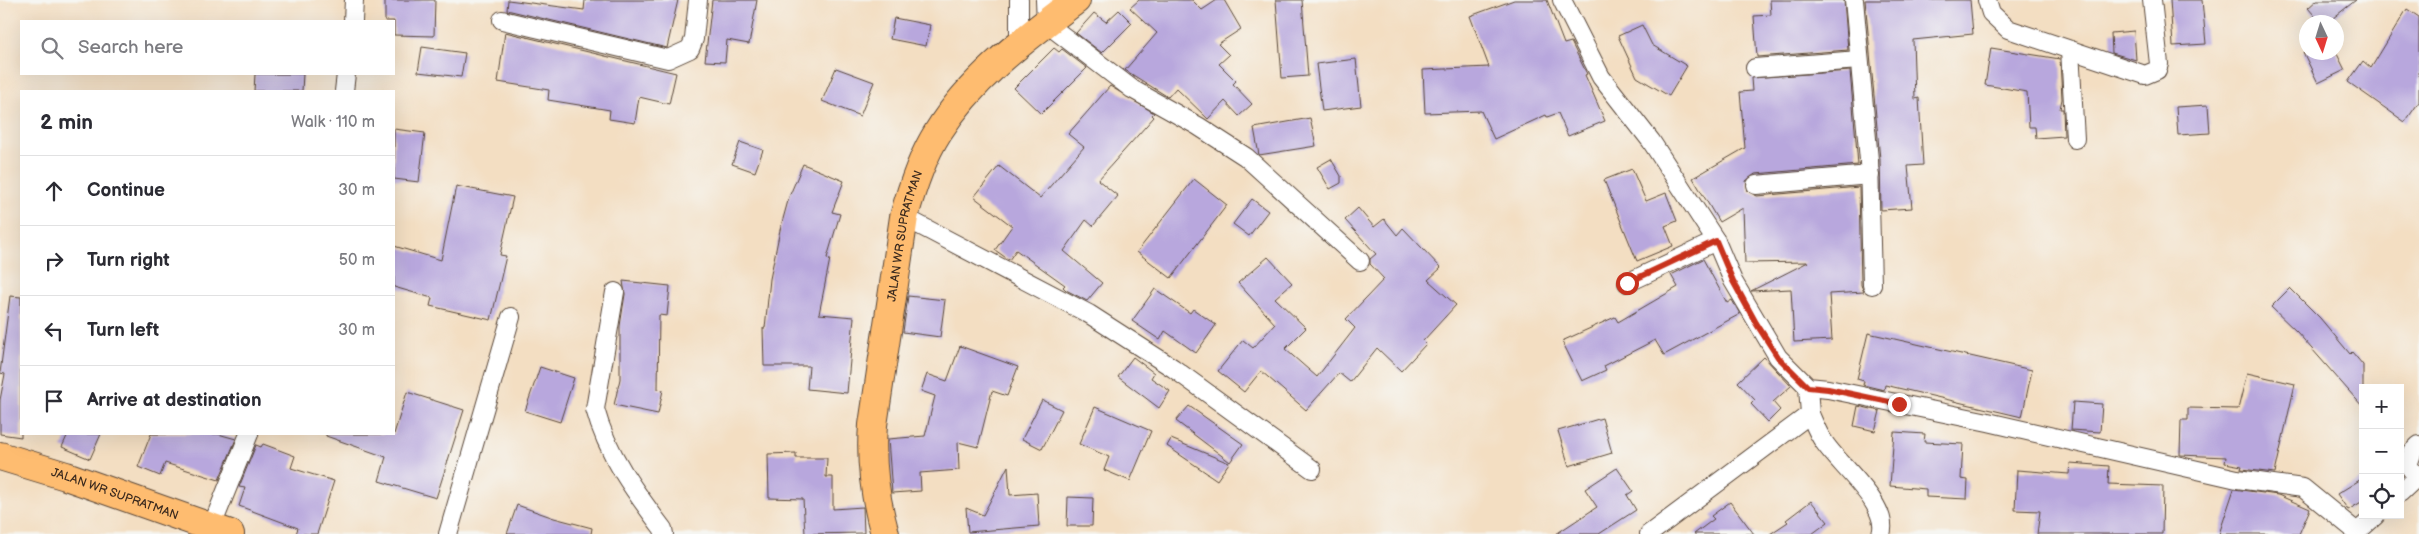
<!DOCTYPE html>
<meta charset="utf-8">
<style>
:root{--surface:#fff;--page:#f7f7f7;--text:#2b2b33;--muted:#7c7c81;--line:#e1e1e2}
body{margin:0;font-family:"Balsamiq Sans",sans-serif;background:var(--page);color:var(--text)}
.controls{position:absolute;right:15px;bottom:15px;display:grid;overflow:hidden;border-radius:0px;box-shadow:0 5px 20px #0002}
.controls button{width:45px;height:45px;display:grid;place-items:center;padding:0;border:0;border-bottom:1px solid var(--line);background:var(--surface);color:var(--text);font:25px sans-serif}
.compass{position:absolute;left:2299px;top:15px;width:45px;height:45px;border-radius:50%;background:var(--surface);box-shadow:0 5px 20px #0002;rotate:176deg}
.stop{position:absolute;width:15px;height:15px;margin:-11px;border:4px solid #c8321e;border-radius:50%;background:#fff}
.stop.end{background:#c8321e;border-color:#fff;box-shadow:0 1px 5px #0008}
.list{margin:0;padding:0;list-style:none}
h2{display:flex;justify-content:space-between;align-items:center;height:65px;margin:0;padding:0 20px;font-size:21px}
h2 small{font-size:16px;font-weight:400;color:var(--muted)}
.list li{display:grid;grid-template-columns:32px 1fr auto;gap:15px;align-items:center;box-sizing:border-box;height:70px;padding:0 20px;border-top:1px solid var(--line)}
.list b{display:block;font-size:19px;white-space:nowrap}
.list em{font-size:16px;font-style:normal;color:var(--muted)}
.icon{flex:none;width:28px;height:28px;fill:none;stroke:currentColor;stroke-width:2;stroke-linecap:round;stroke-linejoin:round}
.map{position:relative;flex:none;width:2419px;height:534px;overflow:hidden}
.search{position:absolute;background:var(--surface);box-shadow:0 5px 20px #0002;left:20px;top:20px;width:375px;height:55px;display:flex;align-items:center;gap:12px;box-sizing:border-box;padding:0 18px;border-radius:0px;color:var(--muted);font-size:19px}
.panel{position:absolute;background:var(--surface);box-shadow:0 5px 20px #0002;left:20px;top:90px;width:375px;height:345px;border-radius:0px}
.map>svg:first-child{display:block}
.building{fill:#b8a7dd}
.lines{fill:none;stroke-linecap:round;stroke-linejoin:round}
.street-casing{stroke:#574537;stroke-width:20}
.highway-casing{stroke:#574537;stroke-width:30}
.street{stroke:#fff;stroke-width:18}
.highway{stroke:#febc70;stroke-width:28}
.route{stroke:#c8321e;stroke-width:6}
.labels{text-anchor:middle;dominant-baseline:central;stroke-width:4.5;stroke-linejoin:round;paint-order:stroke}
.street-label{font-size:12px;fill:#3b2a1e;stroke:#f6f6f2}
</style>
<div class="map">
<svg width="2419" height="534" viewBox="0 0 2419 534">
<rect width="100%" height="100%" fill="#f6f6f2"/>
<filter id="ink" filterUnits="userSpaceOnUse"><feTurbulence type="fractalNoise" baseFrequency=".02" numOctaves="2"/><feDisplacementMap in="SourceGraphic" scale="10" xChannelSelector="R" yChannelSelector="G"/><feConvolveMatrix kernelMatrix="1 2 1 2 8 2 1 2 1" color-interpolation-filters="sRGB"/></filter>
<filter id="wash" filterUnits="userSpaceOnUse"><feTurbulence type="fractalNoise" baseFrequency=".0096" numOctaves="4" result="noise"/><feDisplacementMap in="SourceGraphic" scale="20" xChannelSelector="R" yChannelSelector="G"/><feGaussianBlur stdDeviation="1.12" result="paint"/><feColorMatrix in="noise" values="0 0 0 0 0 0 0 0 0 0 0 0 0 0 0 0 0 1.4 0 .05"/><feComposite in="paint" operator="in"/></filter>
<g filter="url(#wash)">
<rect width="100%" height="100%" fill="#f3dec2"/>
<g id="blocks">
<g class="building">
<path d="M385,0H435L434,36L394,35V21H385Z"/>
<path d="M508,0L584,10L585,0H678L667,48L507,10Z"/>
<path d="M712,0H757L749,44L727,40L725,62L705,61Z"/>
<path d="M1139,0H1192L1202,10L1217,0H1224L1241,29L1218,44L1229,55L1219,64L1236,81L1233,84L1252,104L1239,116L1225,101L1208,119L1176,88L1168,97L1125,70L1157,33L1130,8Z"/>
<path d="M1276,0H1302L1308,76L1282,78Z"/>
<path d="M1514,0H1547L1564,44L1571,42L1587,74L1585,75L1605,121L1568,136L1558,113L1547,117L1546,115L1494,139L1481,111L1425,113L1423,70L1489,67L1470,16Z"/>
<path d="M1770,0H1844L1848,50L1757,57L1754,16L1771,15Z"/>
<path d="M1865,0H1970L1973,34L1913,40L1915,99L1919,98L1923,165L1908,166L1912,208L1881,210L1880,159Z"/>
<path d="M2170,0H2202L2206,44L2173,46Z"/>
<path d="M2317,0H2356L2328,22H2320L2308,8Z"/>
<path d="M2407,9L2419,17V102L2405,122L2348,82L2363,61L2371,68Z"/>
<path d="M1119,10L1132,23L1102,53L1076,33L1094,13L1106,22Z"/>
<path d="M894,18L930,25L926,46L890,39Z"/>
<path d="M1642,25L1652,45L1687,66L1669,96L1637,77L1618,36Z"/>
<path d="M2134,31L2136,60L2112,53L2111,33Z"/>
<path d="M505,32L676,73L669,104L639,97L635,123L609,119L610,110L548,100L549,90L498,82Z"/>
<path d="M422,47L465,53L461,77L418,72Z"/>
<path d="M1054,48L1059,52L1062,49L1087,68L1041,114L1014,88Z"/>
<path d="M1991,48L2060,59L2062,99L2060,109H2063L2064,136L2036,138L2035,127H2029L2027,92L1985,85Z"/>
<path d="M2303,52H2336L2345,70L2318,83Z"/>
<path d="M1356,59L1361,106L1322,111L1316,64Z"/>
<path d="M836,68L874,82L860,116L822,101Z"/>
<path d="M1850,71L1858,165L1755,174L1746,181L1748,191L1757,196L1859,187L1861,285L1864,292L1829,294L1832,340L1794,342L1791,289L1751,291L1808,262L1745,263L1743,208L1719,222L1693,178L1745,148L1740,92L1752,91L1751,78Z"/>
<path d="M255,74H303L302,91H254Z"/>
<path d="M1110,86L1154,113L1152,115L1154,117L1098,180L1118,196L1093,226L1086,220L1064,251L1102,283L1087,301L1066,290L1063,287L1065,285L1016,250L1009,260L995,250L1012,226L974,197L999,166L1040,198L1084,147L1068,134Z"/>
<path d="M2208,105L2210,133L2178,135L2176,107Z"/>
<path d="M1310,118L1316,146L1259,155L1254,128Z"/>
<path d="M394,129L425,133L419,182L394,179Z"/>
<path d="M740,142L763,150L755,172L732,164Z"/>
<path d="M1331,159L1341,176V183L1330,189L1317,167Z"/>
<path d="M803,164L844,181L832,212L840,214L827,258L830,259L819,314L854,317L847,393L807,389L809,366H764L763,328H765L770,279L780,230L789,197Z"/>
<path d="M1632,169L1646,201L1666,193L1677,221L1665,226L1673,246L1637,261L1604,180Z"/>
<path d="M1194,179L1227,205L1171,278L1137,252Z"/>
<path d="M456,186L513,197L500,255L506,256L491,320L430,306L432,298L394,287V246L441,260Z"/>
<path d="M1252,199L1268,211L1249,236L1233,224Z"/>
<path d="M1358,208L1374,227L1384,219L1397,235L1403,228L1441,268L1428,280L1456,305L1423,341L1426,344L1401,371L1377,348L1350,382L1339,373L1306,410L1261,371L1244,392L1218,371L1243,340L1253,348L1275,324L1238,283L1268,257L1292,283L1275,298L1306,328L1285,349L1317,377L1355,328L1346,319L1384,279L1370,264V259L1376,254L1345,220Z"/>
<path d="M1703,259L1727,303L1732,300L1740,314L1664,355L1655,340L1604,366L1606,370L1582,381L1562,341L1615,317L1618,322L1678,287L1671,275Z"/>
<path d="M623,281L670,286L667,316L659,315L658,389L663,390L658,414L614,405L620,379V326L625,294Z"/>
<path d="M2290,288L2320,318L2350,354L2352,352L2363,365V407L2297,332L2271,307Z"/>
<path d="M1155,289L1190,313L1193,309L1216,325L1196,353L1165,331L1160,340L1132,321Z"/>
<path d="M10,296L21,297V437L0,434V400L5,374L0,373Z"/>
<path d="M908,296L945,300L940,337L903,332Z"/>
<path d="M1868,333L2032,370L2022,417L1885,385L1884,390L1863,385L1864,381L1857,379Z"/>
<path d="M960,346L1018,367L1007,396L992,391L978,447L958,442L959,470L920,473L921,491L892,493L888,439L925,436L935,396L921,391L927,374L947,381Z"/>
<path d="M1133,357L1154,373L1151,378L1170,391L1159,408L1118,377Z"/>
<path d="M1764,357L1791,386L1773,402L1780,410L1768,422L1751,404L1755,400L1738,382Z"/>
<path d="M540,367L574,378L560,422L525,411Z"/>
<path d="M2247,373L2295,384L2275,473L2241,469L2242,466L2225,463L2226,457L2180,455L2181,420H2188V408L2238,409Z"/>
<path d="M407,392L464,410L436,498L379,481L386,457L326,436V434H394Z"/>
<path d="M1042,400L1062,410L1042,449L1022,439Z"/>
<path d="M2073,402L2102,404L2100,432L2071,430Z"/>
<path d="M1189,406L1243,444L1230,462L1176,421Z"/>
<path d="M1858,406L1880,411L1875,431L1854,426Z"/>
<path d="M1095,407L1151,431L1130,481L1104,470L1109,457L1079,444Z"/>
<path d="M1602,418L1612,453L1569,466L1558,431Z"/>
<path d="M1894,432L1925,434L1924,442L1963,444L1961,479L1968,480L1967,499L1926,497V489L1890,486Z"/>
<path d="M68,434H101L90,459L62,447Z"/>
<path d="M151,434H218L236,439L219,480L165,463L160,476L138,467Z"/>
<path d="M1171,439L1229,463L1217,480L1167,446Z"/>
<path d="M263,444L295,456L291,468L334,481L317,534H296L298,528L239,506L245,488L239,487L256,445L261,447Z"/>
<path d="M796,453V458H827L826,477H833V509L863,507L864,533L805,534L803,499L769,498L768,454Z"/>
<path d="M2070,463L2109,466L2108,484L2163,486L2162,534H2037L2040,511L2015,510L2017,470L2069,474Z"/>
<path d="M1008,466L1010,495L1037,493L1039,526L968,532L966,508L983,515Z"/>
<path d="M1617,468L1633,491L1627,495L1636,510L1599,534H1556L1597,507L1585,489Z"/>
<path d="M2363,478V501L2348,510L2337,494Z"/>
<path d="M2234,489L2278,495L2310,509L2299,534H2219Z"/>
<path d="M1068,497L1093,498L1092,526H1067Z"/>
<path d="M1811,501L1828,522L1812,534H1770L1788,522L1786,520Z"/>
<path d="M1730,502L1754,534H1694L1714,519L1711,516Z"/>
<path d="M517,505L554,518L592,528L591,534H507Z"/>
</g>
</g>
</g>
<g filter="url(#ink)">
<use href="#blocks" fill-opacity="0" stroke="#574537" stroke-width="1"/>
<g class="lines">
<defs>
<g id="street">
<path d="M1045,0L1046,23L1132,89L1198,126L1246,157L1360,261"/>
<path d="M1562,0L1601,77L1651,141L1716,241L1733,281L1778,357L1808,387L1828,389L1988,422L2237,479L2303,488L2357,532"/>
<path d="M1854,0L1869,160L1872,285"/>
<path d="M1987,0L1991,13L2008,29L2145,75L2157,70L2159,64L2152,0"/>
<path d="M502,20L668,59L690,49L694,39L698,0"/>
<path d="M353,21L354,0"/>
<path d="M1019,43V0"/>
<path d="M2070,50L2075,139"/>
<path d="M1755,68L1859,60"/>
<path d="M344,91L346,74"/>
<path d="M1756,185L1870,175"/>
<path d="M904,217L1089,314L1173,368L1312,469"/>
<path d="M1627,283L1716,241"/>
<path d="M615,292L595,409C607,454 635,492 663,529L664,534"/>
<path d="M1810,414C1814,423 1818,434 1824,442C1838,464 1891,506 1881,534"/>
<path d="M2419,445L2413,451L2408,465L2419,480"/>
<path d="M2400,493L2417,477"/>
<path d="M212,526L249,434"/>
<path d="M448,534L511,317"/>
<path d="M1649,534L1810,414L1808,387"/>
<path d="M2355,534L2376,515"/>
</g>
<g id="highway">
<path id="s1" d="M0,456L66,476L230,534"/>
<path id="s2" d="M885,534C875,498 870,463 873,425L904,217C912,187 922,157 938,132C972,77 1026,38 1076,0"/>
</g>
</defs>
<use href="#street" class="street-casing"/>
<use href="#highway" class="highway-casing"/>
<use href="#street" class="street"/>
<use href="#highway" class="highway"/>
</g>
</g>
<g class="lines" filter="url(#ink)">
<path class="route" d="M1627,283L1716,241L1733,281L1756,323L1778,357L1808,387L1828,389L1899,404"/>
</g>
<g class="labels">
<g class="street-label">
<text stroke="none"><textPath href="#s2" startOffset="302">JALAN WR SUPRATMAN</textPath></text>
<text stroke="none"><textPath href="#s1" startOffset="121">JALAN WR SUPRATMAN</textPath></text>
</g>
</g>
</svg>
<div class="controls">
<button>+</button>
<button>−</button>
<button><svg class="icon" aria-label="locate" viewBox="0 0 24 24"><circle cx="12" cy="12" r="6"/><path d="M12 2v4M12 18v4M2 12h4M18 12h4"/></svg></button>
</div>
<svg class="compass" viewBox="-18 -18 36 36"><path d="M0-13l5 13h-10z" fill="#e53935"/><path d="M0 13l5-13h-10z" fill="#7c7c81"/></svg>
<div class="stop" style="left:1627px;top:283px"></div>
<div class="stop end" style="left:1899px;top:404px"></div>
<div class="search"><svg class="icon" aria-label="search" viewBox="0 0 24 24"><circle cx="10" cy="10" r="6"/><path d="M15 15l6 6"/></svg>Search here</div>
<section class="panel">
<h2>2 min<small>Walk · 110 m</small></h2>
<ul class="list">
<li><svg class="icon" aria-label="ahead" viewBox="0 0 24 24"><path d="M12 20V5M6 11l6-6 6 6"/></svg><div><b>Continue</b></div><em>30 m</em></li>
<li><svg class="icon" aria-label="right" viewBox="0 0 24 24"><path d="M7 20v-9h11M14 6l5 5-5 5"/></svg><div><b>Turn right</b></div><em>50 m</em></li>
<li><svg class="icon" aria-label="left" viewBox="0 0 24 24"><path d="M17 20v-9H6M10 6l-5 5 5 5"/></svg><div><b>Turn left</b></div><em>30 m</em></li>
<li><svg class="icon" aria-label="arrive" viewBox="0 0 24 24"><path d="M6 21V4h12l-3 4 3 4H6"/></svg><div><b>Arrive at destination</b></div></li>
</ul>
</section>
</div>
